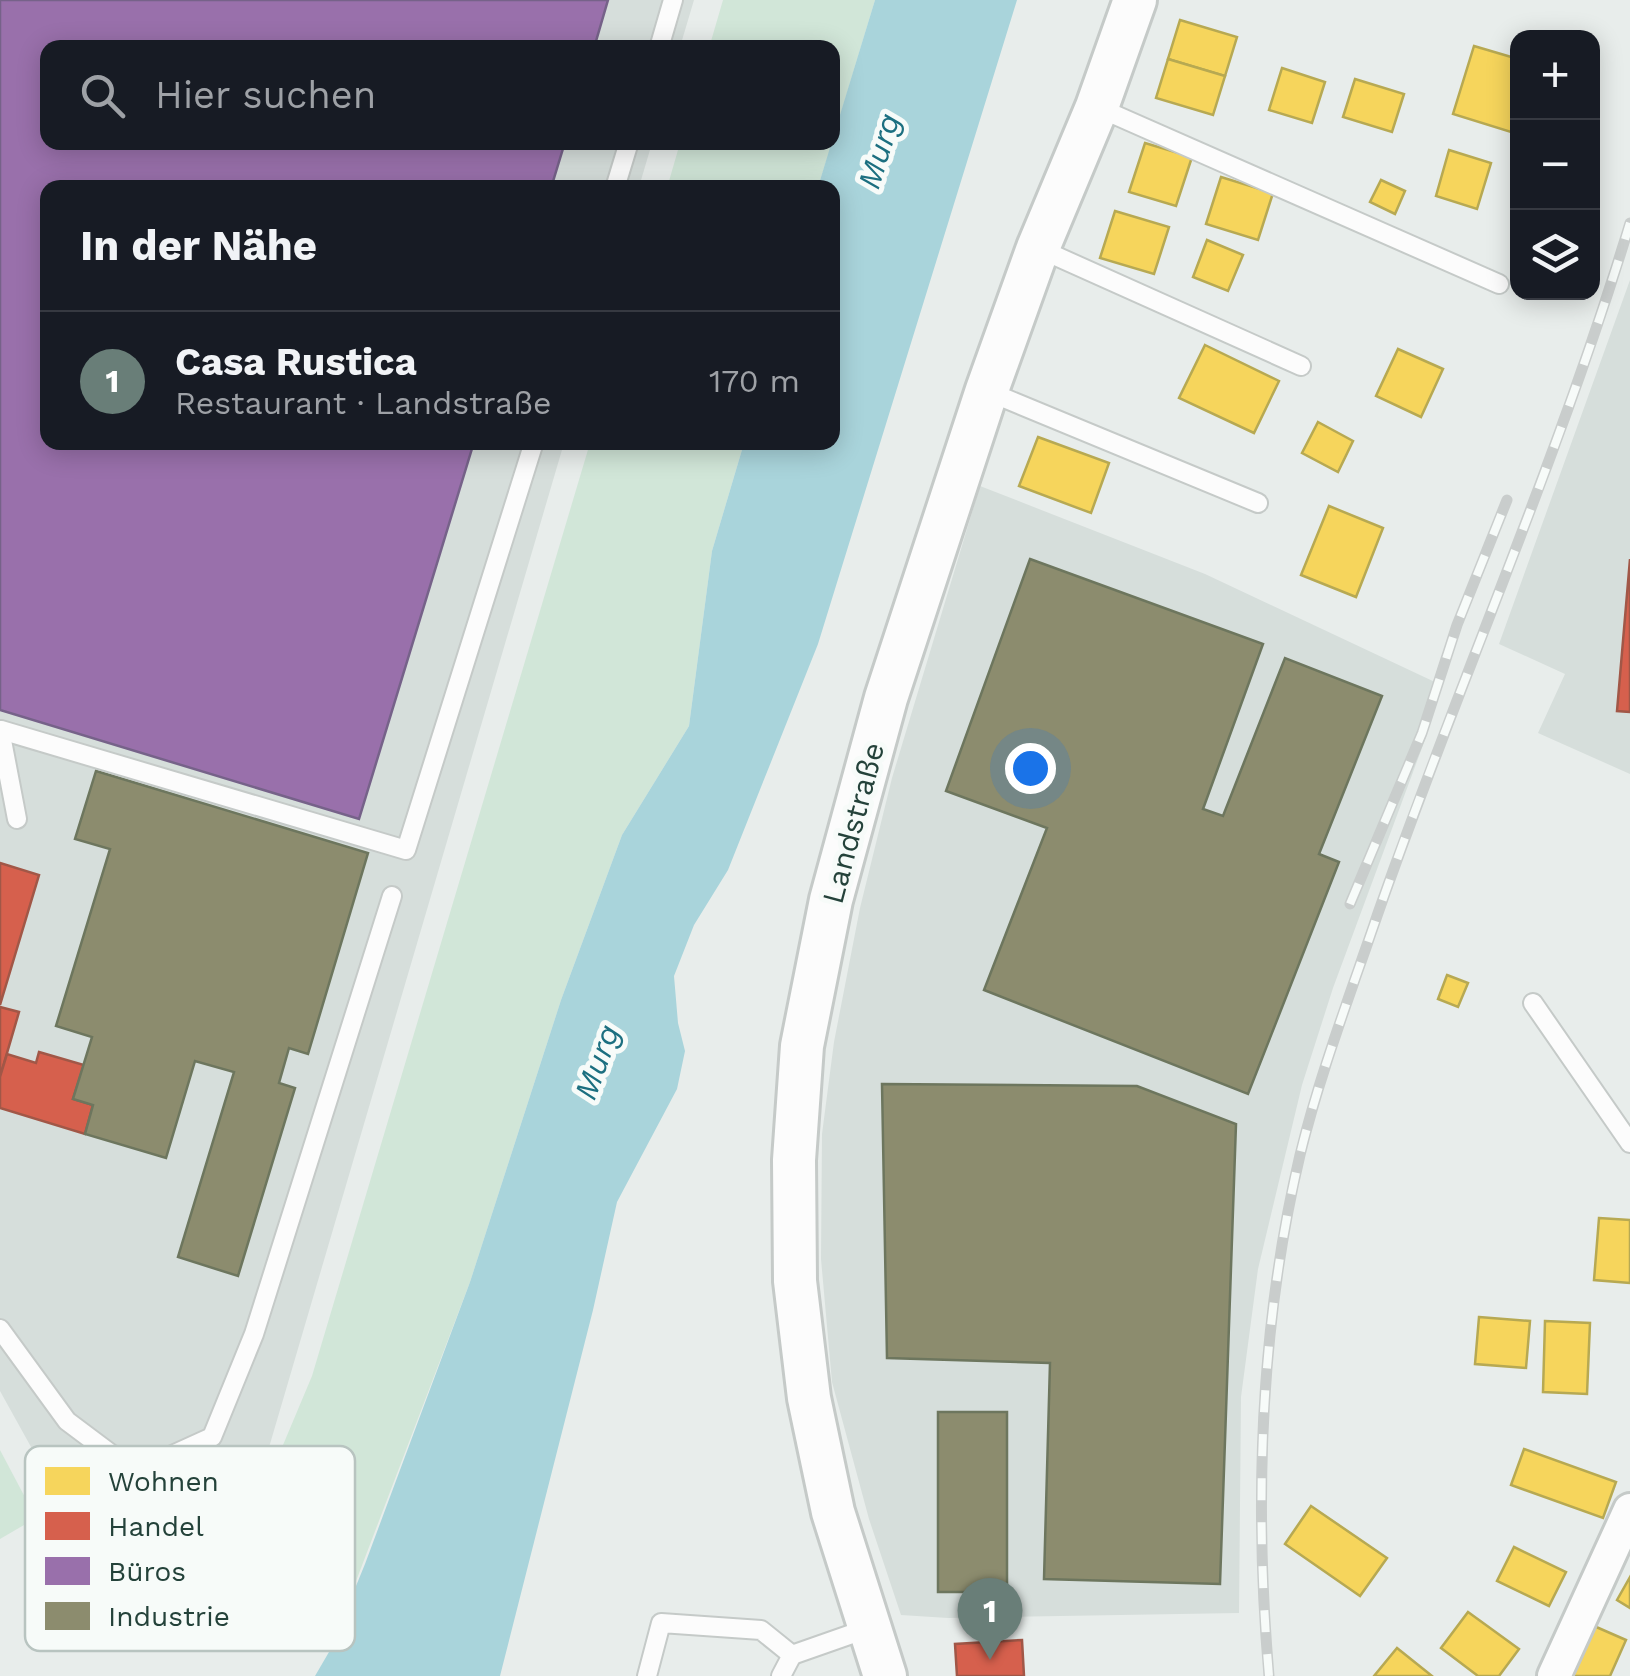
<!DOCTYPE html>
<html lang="de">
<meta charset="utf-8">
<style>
:root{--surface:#171b24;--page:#20242c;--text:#f1f3f6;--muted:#9ea1a6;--line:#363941;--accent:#697e78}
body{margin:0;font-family:"Work Sans",sans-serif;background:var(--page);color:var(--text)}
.controls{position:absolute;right:30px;top:30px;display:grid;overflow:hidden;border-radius:20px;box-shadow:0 5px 25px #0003}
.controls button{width:90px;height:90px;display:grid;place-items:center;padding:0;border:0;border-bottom:2px solid var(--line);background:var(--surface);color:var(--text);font:50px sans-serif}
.you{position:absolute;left:1030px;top:768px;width:35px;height:35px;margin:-25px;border:8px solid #fff;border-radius:50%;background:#1a73e8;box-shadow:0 0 0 15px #1a73e833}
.badge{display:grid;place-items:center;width:65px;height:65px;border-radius:50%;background:var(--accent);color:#fff;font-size:32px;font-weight:700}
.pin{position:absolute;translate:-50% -82px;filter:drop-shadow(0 2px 5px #0008)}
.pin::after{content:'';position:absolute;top:52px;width:35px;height:30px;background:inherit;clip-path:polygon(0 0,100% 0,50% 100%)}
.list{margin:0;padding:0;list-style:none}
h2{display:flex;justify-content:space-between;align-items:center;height:130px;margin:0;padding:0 40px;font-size:42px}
h2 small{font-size:32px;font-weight:400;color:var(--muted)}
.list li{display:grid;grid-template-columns:65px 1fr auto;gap:30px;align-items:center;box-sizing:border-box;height:140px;padding:0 40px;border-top:2px solid var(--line)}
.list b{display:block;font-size:38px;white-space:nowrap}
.list p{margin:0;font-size:32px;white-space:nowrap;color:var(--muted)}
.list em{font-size:32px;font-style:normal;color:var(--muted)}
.icon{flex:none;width:55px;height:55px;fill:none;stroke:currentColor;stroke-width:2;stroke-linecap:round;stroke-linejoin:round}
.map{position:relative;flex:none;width:1630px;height:1676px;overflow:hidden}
.search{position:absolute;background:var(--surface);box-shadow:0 5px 25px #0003;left:40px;top:40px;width:800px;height:110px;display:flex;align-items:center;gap:25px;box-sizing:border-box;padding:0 35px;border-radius:20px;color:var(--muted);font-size:38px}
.panel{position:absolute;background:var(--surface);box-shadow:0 5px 25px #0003;left:40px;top:180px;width:800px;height:270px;border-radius:20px}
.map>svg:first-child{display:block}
.built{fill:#d6dedb}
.green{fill:#d1e6d8}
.water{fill:#a9d4db}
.homes{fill:#f6d55c;stroke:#b7a952;stroke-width:2.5}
.shops{fill:#d6604d;stroke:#a15747;stroke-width:2.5}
.offices{fill:#9970ab;stroke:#766289;stroke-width:2.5}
.industry{fill:#8c8c6e;stroke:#6d765e;stroke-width:2.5}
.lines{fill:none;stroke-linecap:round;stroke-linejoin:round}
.service-casing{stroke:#c5cac8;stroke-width:22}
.minor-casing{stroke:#c5cac8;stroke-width:38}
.tertiary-casing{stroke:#c5cac8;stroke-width:48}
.service{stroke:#fcfcfc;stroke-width:18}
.minor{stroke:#fcfcfc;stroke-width:32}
.tertiary{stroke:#fcfcfc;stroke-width:42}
.rail-casing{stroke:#c9cdcc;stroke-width:11}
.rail{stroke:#f7fbf9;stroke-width:8;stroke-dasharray:22;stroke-linecap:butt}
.labels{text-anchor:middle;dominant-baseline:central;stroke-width:10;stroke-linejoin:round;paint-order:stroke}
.street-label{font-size:30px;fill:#24423a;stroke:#f7fbf9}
.water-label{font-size:32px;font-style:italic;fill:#1c6f80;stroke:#f7fbf9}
.key{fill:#f7fbf9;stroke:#b8c4c0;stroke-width:2.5}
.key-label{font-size:28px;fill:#24423a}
</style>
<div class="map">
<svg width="1630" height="1676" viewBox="0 0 1630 1676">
<rect width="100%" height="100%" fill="#e8edeb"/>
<g class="built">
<path d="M0,0H694L680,47L48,48V142L652,143L639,187L48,188V442L564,443L270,1444L206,1586L175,1605L147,1602L87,1560L96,1531L70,1493L61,1501L0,1391Z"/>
<path d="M1630,280V774L1538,733L1565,674L1499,644Z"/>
<path d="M980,486L1205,574L1437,683L1426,737L1333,988L1302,1085L1258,1269L1241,1397L1239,1613L948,1618L901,1615L869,1519L832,1382L821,1259L822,1134L834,1042L860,908L892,778Z"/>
</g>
<g class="green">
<path d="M723,0H875L833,139L832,48H709Z"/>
<path d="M680,143H832L818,187L667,188Z"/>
<path d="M590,443H744L712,551L689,726L622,835L561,1000L470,1282L329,1652L206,1628L312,1376Z"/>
<path d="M0,1450L36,1518L0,1539Z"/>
</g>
<path class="water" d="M875,0H1017L818,644L728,870L694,925L674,976L678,1023L685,1051L677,1089L617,1202L593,1310L500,1676H315L329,1652L365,1564L470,1282L561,1000L622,835L689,726L712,551L744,443L832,442V188L818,187Z"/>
<g class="homes">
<path d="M1180,20L1237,37L1225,76L1168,59Z"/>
<path d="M1474,46L1518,59V111L1511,132L1453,114Z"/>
<path d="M1168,59L1225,76L1213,115L1156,98Z"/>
<path d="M1282,68L1325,82L1312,123L1269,110Z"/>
<path d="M1355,79L1404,94L1392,132L1343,117Z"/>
<path d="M1145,143L1192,157L1176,206L1129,192Z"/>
<path d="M1449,150L1491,163L1477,209L1436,196Z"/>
<path d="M1221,177L1273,193L1258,240L1206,224Z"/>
<path d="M1381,180L1405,191L1395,214L1370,202Z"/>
<path d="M1115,211L1169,227L1154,274L1100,258Z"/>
<path d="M1207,240L1243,255L1228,291L1193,277Z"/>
<path d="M1205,345L1279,381L1254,433L1179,398Z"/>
<path d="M1398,349L1443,369L1421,417L1376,396Z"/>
<path d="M1318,422L1353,441L1338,472L1302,453Z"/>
<path d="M1038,437L1109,463L1091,513L1019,486Z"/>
<path d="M1329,506L1383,528L1356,597L1301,575Z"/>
<path d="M1447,975L1468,983L1458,1007L1438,999Z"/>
<path d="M1599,1218L1630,1220V1283L1594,1280Z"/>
<path d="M1479,1317L1530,1321L1526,1368L1475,1364Z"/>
<path d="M1545,1321L1590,1323L1587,1394L1543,1392Z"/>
<path d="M1524,1449L1616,1482L1603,1518L1511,1485Z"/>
<path d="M1311,1506L1387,1558L1360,1596L1285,1544Z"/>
<path d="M1514,1547L1566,1572L1549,1606L1497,1581Z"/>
<path d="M1630,1577V1608L1617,1600Z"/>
<path d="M1468,1612L1519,1649L1499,1676H1478L1441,1648Z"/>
<path d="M1594,1626L1626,1640L1610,1676H1572Z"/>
<path d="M1397,1648L1432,1676H1374Z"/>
</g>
<g class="shops">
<path d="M1630,559V712L1617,711Z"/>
<path d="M0,863L39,875L0,1005Z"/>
<path d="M0,1007L19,1012L0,1077Z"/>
<path d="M39,1052L84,1065L73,1099L93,1105L85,1134L0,1108V1077L7,1054L36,1063Z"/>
<path d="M1022,1640L1024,1676H957L955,1644Z"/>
</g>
<path class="offices" d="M0,0H608L594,48H48V142H565L551,188H48V442H474L359,819L0,710Z"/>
<g class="industry">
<path d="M1030,559L1263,644L1203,809L1223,816L1285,658L1382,696L1319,854L1339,862L1248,1094L984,990L1047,828L946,791Z"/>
<path d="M96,771L368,853L308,1054L289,1048L279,1083L295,1088L238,1276L178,1257L234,1072L195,1061L166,1158L85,1134L93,1105L73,1099L92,1037L56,1026L110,849L75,839Z"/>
<path d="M882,1084L1137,1086L1236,1124L1220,1584L1044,1579L1050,1363L887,1358Z"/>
<rect x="938" y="1412" width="69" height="180"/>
</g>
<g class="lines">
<defs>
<g id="service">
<path d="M659,48L673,0"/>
<path d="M1097,107L1499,284"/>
<path d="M615,188L629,142"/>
<path d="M1038,248L1301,366"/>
<path d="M987,391L1258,503"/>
<path d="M0,730L17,819"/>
<path d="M1,730L406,850L534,442"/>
<path d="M1533,1003L1630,1143"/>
<path d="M0,1329L67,1421L135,1472L212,1437L254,1334L392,896"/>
<path d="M647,1676L661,1623L761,1630L792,1655L869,1628"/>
<path d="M781,1676L792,1655"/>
</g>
<path id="minor" d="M1554,1676L1630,1510"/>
<path id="tertiary" d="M885,1676L833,1512L809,1398L795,1281L794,1160L802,1046L831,900L886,698L987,390L1038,248L1097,107L1135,0"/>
</defs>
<use href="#service" class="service-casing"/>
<use href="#minor" class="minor-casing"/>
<use href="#tertiary" class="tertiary-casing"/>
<use href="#service" class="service"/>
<use href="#minor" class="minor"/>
<use href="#tertiary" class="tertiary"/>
<defs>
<g id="rail">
<path d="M1350,904L1422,733L1457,625L1507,500"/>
<path d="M1269,1676C1254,1502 1260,1325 1300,1155C1320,1073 1350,995 1377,916C1458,684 1559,458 1630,223"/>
</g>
</defs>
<use href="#rail" class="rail-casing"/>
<use href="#rail" class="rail"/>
</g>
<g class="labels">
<g class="street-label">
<text transform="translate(853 823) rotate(-75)">Landstraße</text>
</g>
<g class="water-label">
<text transform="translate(879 151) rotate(-73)">Murg</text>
<text transform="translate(597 1062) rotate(-70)">Murg</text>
</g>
</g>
<rect x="25" y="1446" width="330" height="205" rx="15" class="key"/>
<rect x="45" y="1467" width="45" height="28" fill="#f6d55c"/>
<rect x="45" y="1512" width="45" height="28" fill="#d6604d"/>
<rect x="45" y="1557" width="45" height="28" fill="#9970ab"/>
<rect x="45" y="1602" width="45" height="28" fill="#8c8c6e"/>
<g class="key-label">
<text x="108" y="1491">Wohnen</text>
<text x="108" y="1536">Handel</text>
<text x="108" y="1581">Büros</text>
<text x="108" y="1626">Industrie</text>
</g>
</svg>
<div class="controls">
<button>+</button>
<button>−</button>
<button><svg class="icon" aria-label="layers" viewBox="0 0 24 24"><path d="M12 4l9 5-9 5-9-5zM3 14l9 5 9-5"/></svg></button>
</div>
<div class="you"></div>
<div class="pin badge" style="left:990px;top:1660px">1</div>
<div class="search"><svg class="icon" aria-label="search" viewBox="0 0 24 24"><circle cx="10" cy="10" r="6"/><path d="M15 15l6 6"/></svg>Hier suchen</div>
<section class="panel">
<h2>In der Nähe<small></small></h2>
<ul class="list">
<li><span class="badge">1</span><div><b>Casa Rustica</b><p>Restaurant · Landstraße</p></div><em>170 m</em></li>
</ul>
</section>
</div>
